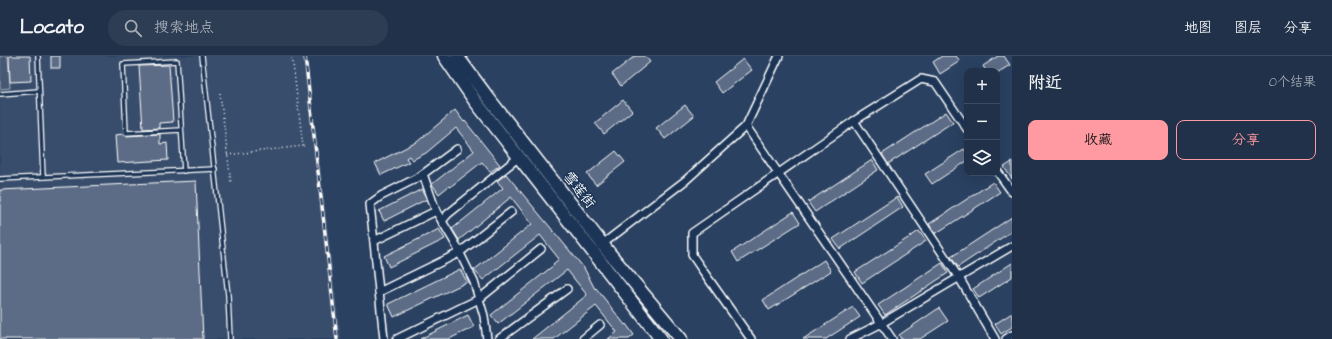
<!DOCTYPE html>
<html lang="zh">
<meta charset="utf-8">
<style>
:root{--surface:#203149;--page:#2d3d53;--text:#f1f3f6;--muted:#a2a9b4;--line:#3d4c61;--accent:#ff9aa2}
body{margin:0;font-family:"Architects Daughter","LXGW WenKai TC",sans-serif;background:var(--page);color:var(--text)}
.controls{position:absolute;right:12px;top:12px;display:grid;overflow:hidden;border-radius:8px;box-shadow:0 4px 16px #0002}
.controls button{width:36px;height:36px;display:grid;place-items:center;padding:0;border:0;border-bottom:1px solid var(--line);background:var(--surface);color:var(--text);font:20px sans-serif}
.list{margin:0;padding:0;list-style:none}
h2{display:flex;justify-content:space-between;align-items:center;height:52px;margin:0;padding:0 16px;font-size:17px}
h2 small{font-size:13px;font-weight:400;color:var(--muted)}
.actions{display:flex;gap:8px;padding:12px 16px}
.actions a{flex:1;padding:9px 0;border:1px solid var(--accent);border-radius:8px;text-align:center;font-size:14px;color:var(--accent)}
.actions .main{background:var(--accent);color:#111}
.icon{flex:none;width:22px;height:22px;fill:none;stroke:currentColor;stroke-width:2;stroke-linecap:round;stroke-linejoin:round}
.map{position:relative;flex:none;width:1012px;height:283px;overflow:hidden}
header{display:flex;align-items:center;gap:24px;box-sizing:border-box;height:56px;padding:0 20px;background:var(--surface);border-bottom:1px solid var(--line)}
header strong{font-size:19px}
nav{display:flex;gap:22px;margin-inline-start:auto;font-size:14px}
.search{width:280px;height:36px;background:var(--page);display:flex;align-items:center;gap:10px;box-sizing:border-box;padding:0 14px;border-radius:22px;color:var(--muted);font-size:15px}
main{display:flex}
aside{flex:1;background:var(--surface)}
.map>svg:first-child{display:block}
.built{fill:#394e6c}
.green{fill:#465975;stroke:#a2acba}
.building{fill:#5b6c86;stroke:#fff}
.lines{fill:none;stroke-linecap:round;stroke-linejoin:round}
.service-casing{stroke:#fff;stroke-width:6}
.minor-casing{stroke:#fff;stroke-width:10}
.primary-casing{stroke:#fff;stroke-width:15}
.path{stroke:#fff;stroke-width:1.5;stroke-dasharray:1 3;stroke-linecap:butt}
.service{stroke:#1d3557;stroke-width:3.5}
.minor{stroke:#1d3557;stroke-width:7}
.primary{stroke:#1d3557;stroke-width:12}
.rail-casing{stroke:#fff;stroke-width:3.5}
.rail{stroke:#1d3557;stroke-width:2;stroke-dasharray:6;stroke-linecap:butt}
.labels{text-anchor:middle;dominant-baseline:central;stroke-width:3;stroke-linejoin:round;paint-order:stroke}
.street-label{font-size:14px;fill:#fff;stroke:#1d3557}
</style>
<header>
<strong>Locato</strong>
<div class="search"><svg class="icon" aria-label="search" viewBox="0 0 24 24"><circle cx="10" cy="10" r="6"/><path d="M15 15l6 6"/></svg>搜索地点</div>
<nav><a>地图</a><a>图层</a><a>分享</a></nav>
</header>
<main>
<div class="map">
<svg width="1012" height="283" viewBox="0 0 1012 283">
<rect width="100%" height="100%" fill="#2a4161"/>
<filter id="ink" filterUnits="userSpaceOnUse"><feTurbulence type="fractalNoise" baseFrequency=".025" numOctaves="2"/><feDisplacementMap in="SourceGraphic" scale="8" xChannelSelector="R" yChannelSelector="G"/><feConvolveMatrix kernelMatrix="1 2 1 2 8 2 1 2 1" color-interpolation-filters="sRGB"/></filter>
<g filter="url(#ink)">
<path class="built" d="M0,0H307L341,283H0Z"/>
<path class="green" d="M0,0H8L10,32L0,33Z"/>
<g class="building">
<path d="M9,0H30L31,25L10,26Z"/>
<rect x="51" y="0" width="9" height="12"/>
<path d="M635,0H645L650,6L621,30L612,18Z"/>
<path d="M942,0H956L960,5L940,18L933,6Z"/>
<path d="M998,0H1004L1010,9L997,17V15H986L983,10Z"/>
<path d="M743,3L752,14L722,37L714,26Z"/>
<path d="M169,9L173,66L159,67V72L143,73L139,10Z"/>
<path d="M623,44L632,55L604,78L595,67Z"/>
<path d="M685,49L694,60L665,83L656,72Z"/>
<path d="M455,54L464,66L465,65L500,109L490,116L482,106L450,131L449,130L439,138L432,128L474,95L456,72L426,97L412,104L409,100L406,102L409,106L381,119L375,107L417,86Z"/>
<path d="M946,56L953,66L888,108L882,98Z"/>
<path d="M123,78L126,80L160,78V88L167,87L168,104L117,107L115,79Z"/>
<path d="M964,93L967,97V105L932,128L925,118Z"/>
<path d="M616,95L625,106L596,129L587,118Z"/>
<path d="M872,104L878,114L815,156L808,146Z"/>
<path d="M1012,106V123L1004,111Z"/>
<path d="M506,118L584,212L595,233L596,232L625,269L626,268L634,279L629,283H608L617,276L596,250L554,283H532L587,239L567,214L498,268L491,259L554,209L553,208L559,203L540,179L483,224L474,214L532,168L511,141L459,184L452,173L503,132L497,125Z"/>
<path d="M196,125L203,283H0V134Z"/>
<path d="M993,126L1000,136L935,178L929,168Z"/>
<path d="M422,133L427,143L384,165L379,155Z"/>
<path d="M897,141L903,151L840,193L833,183Z"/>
<path d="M793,156L800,167L738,206L732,196Z"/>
<path d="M1012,161V175L958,211L951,201Z"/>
<path d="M439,173L445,183L389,211L384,200Z"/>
<path d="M919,175L926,185L862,227L855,216Z"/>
<path d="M824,204L831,215L769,254L763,244Z"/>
<path d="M942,207L948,217L885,259L878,249Z"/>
<path d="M1012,207V221L979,242L973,233Z"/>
<path d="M460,213L467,226L394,261L388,248Z"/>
<path d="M853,251L860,261L826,283H803Z"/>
<path d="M939,252L948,265L920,283H901L899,279Z"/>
<path d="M1012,257V271L1001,278L995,268Z"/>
<path d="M468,259L474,271L449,283H420Z"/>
</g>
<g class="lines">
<defs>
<g id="service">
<path d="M38,0L43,121"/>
<path d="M202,0L228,239L230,283"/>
<path d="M0,38L39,35"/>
<path d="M181,74L126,77L123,8L177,5L184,115"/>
<path d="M0,123L215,113"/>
</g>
<g id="minor">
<path d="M854,65L961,225L995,283"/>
<path d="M746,70L892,283"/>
<path d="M997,115L1012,136"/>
<path d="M423,118L436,155L455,187L474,226L484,260L487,283"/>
<path d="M442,165L448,158L519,101"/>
<path d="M374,185L436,155"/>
<path d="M600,190L686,124L746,70L779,0"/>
<path d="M379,236L459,197L511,156"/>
<path d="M384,283L370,148L381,140L419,121L457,93"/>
<path d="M397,283L479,243L541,193"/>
<path d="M499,283L567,233"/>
<path d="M583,283L600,269"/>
<path d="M751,283L703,215L692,199V177L854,65L921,23L935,26L967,73"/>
<path d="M850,283L882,267L1012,190"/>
<path d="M1006,283L1012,279"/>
</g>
<g id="primary">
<path d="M444,0L475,45L661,283"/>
<path d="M457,0L486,39L610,198L681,283"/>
</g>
</defs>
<use href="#service" class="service-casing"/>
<use href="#minor" class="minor-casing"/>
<use href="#primary" class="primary-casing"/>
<g class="path">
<path d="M220,37L231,127"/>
<path d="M227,99L303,90L292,0"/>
</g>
<use href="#service" class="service"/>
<use href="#minor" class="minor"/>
<use href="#primary" class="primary"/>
<defs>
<path id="rail" d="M305,0L337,283"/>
</defs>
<use href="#rail" class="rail-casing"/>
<use href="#rail" class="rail"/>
</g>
</g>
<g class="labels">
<g class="street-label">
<text transform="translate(579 134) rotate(52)">雪莲街</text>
</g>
</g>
</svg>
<div class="controls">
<button>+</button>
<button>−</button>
<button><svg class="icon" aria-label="layers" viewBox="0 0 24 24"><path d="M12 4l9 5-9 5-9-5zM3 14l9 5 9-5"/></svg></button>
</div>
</div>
<aside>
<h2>附近<small>0个结果</small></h2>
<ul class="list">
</ul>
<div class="actions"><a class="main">收藏</a><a>分享</a></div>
</aside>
</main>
